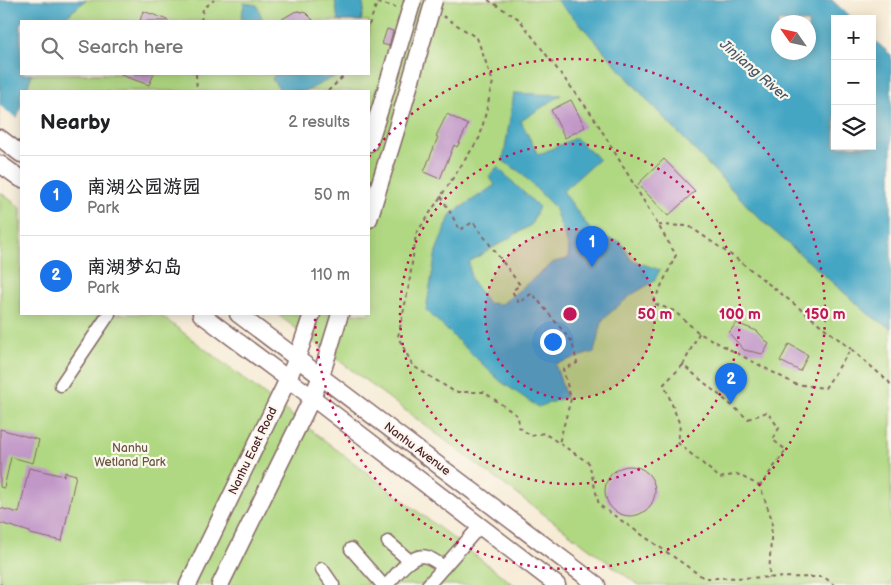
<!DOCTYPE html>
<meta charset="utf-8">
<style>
:root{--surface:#fff;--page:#f6f6f6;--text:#202124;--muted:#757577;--line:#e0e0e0;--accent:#1a73e8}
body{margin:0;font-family:"Balsamiq Sans","LXGW WenKai TC",sans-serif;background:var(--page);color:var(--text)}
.controls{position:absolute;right:15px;top:15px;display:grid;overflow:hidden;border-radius:0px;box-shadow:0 2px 12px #0003}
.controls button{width:45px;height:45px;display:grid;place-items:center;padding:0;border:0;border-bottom:1px solid var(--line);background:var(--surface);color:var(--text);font:25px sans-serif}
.compass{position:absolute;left:771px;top:15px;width:45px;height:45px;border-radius:50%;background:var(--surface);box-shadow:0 2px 12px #0003;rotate:304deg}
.you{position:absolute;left:552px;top:341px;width:18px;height:18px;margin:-12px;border:4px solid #fff;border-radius:50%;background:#1a73e8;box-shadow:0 0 0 8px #1a73e833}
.badge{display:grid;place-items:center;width:32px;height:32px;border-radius:50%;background:var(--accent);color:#fff;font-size:16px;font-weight:700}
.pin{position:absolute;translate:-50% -41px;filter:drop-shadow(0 1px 2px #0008)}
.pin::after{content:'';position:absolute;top:26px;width:18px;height:15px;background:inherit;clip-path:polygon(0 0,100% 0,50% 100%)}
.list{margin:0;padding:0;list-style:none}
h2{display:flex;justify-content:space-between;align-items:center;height:65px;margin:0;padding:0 20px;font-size:21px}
h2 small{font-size:16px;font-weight:400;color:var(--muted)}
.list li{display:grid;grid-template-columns:32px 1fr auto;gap:15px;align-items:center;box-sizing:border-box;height:80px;padding:0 20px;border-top:1px solid var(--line)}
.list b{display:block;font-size:19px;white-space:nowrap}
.list p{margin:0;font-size:16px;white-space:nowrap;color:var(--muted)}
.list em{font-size:16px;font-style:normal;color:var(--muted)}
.icon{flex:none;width:28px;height:28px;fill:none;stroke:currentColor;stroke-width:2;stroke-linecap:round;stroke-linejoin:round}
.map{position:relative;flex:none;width:891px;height:585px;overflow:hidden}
.search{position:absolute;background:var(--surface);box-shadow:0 2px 12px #0003;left:20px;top:20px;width:350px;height:55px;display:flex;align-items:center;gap:12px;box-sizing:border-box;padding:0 18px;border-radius:0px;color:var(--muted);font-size:19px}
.panel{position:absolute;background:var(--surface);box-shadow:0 2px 12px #0003;left:20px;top:90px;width:350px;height:225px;border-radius:0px}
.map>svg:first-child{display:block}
.green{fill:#b0d882;stroke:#7d7c56}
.water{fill:#45a6c4;stroke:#486278;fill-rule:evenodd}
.pier{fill:#f6ebd5}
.building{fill:#c197c8}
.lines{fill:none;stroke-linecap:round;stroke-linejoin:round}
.minor-casing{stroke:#866666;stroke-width:15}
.major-casing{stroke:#866666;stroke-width:19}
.path{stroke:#866666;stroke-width:2;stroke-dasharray:4 4;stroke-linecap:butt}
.minor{stroke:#fff;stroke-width:12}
.major{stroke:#fff;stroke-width:16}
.major-bridge-casing{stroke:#866666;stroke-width:19;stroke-linecap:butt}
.major-bridge{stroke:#fff;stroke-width:16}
.ring{fill:none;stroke:#c2185b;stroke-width:2.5;stroke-dasharray:2.5 5}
.labels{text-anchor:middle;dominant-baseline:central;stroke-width:4.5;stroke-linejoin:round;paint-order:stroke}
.park-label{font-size:12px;fill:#695645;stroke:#fbf7ec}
.street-label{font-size:12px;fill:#4a1f2b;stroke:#fbf7ec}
.water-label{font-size:14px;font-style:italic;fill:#485568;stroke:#fbf7ec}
.centre{fill:#c2185b;stroke:#fbf7ec;stroke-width:2.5}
.ring-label{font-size:15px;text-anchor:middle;font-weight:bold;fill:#c2185b;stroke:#fbf7ec;stroke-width:4.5;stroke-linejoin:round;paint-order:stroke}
</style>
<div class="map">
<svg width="891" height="585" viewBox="0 0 891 585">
<rect width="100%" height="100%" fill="#fbf7ec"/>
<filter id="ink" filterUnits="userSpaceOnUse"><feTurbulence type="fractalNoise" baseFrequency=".02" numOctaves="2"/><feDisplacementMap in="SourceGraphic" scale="10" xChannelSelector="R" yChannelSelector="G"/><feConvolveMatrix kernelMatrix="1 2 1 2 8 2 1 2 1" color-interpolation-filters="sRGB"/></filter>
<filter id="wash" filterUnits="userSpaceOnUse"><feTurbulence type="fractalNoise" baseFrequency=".0096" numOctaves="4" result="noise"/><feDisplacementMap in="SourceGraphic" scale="20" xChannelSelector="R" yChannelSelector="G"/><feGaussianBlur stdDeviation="1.12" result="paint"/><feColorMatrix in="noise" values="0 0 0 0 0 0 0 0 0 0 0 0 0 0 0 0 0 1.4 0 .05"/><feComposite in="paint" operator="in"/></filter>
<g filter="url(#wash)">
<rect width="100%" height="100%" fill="#f6ebd5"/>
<g class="green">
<path d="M86,0H556L581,25L648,101L761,220L871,316L891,328V585H638L277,314H369V91H26L32,74H369V21H61Z"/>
<path d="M0,192L21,208V314H159L514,585H0Z"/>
</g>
<g class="water">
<path d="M0,0H86L61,21H21V74H32L26,91H21V106L0,170Z"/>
<path d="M335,0H362L364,8L361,21H338Z"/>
<path d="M556,0H832L852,19H835V146H872V38L891,55V328L871,316L761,220L648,101L581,25ZM778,22H808V52H778Z"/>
<path d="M244,3L257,5L263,21H241Z"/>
<path d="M275,74H340L306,91H281L272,79Z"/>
<path d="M514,93L561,95L521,121L538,155L575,138L599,159L563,191L594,235L621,242L631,260L660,270L653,282L631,295L603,319L594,352L555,364L566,397L538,407L500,381L426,310L436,251L451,214L495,185L489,177L497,167L539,207L531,225L469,262L471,279L488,303L502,304L554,262L568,259L569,248L554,207L520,172L503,161Z"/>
</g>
<path class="pier" d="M0,106L19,120L2,171L0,172Z"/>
<g id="blocks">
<g class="building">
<path d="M143,11L168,20V21H140Z"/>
<path d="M298,11L306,13L314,21H279L294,12Z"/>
<path d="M387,29L393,31L389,46L382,44Z"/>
<path d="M121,74H154L149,85L121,75Z"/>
<path d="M571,100L585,127L565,138L551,110Z"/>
<path d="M447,114L468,125L457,147L454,145L440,179L424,172L438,137L436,136Z"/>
<path d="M664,159L695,191L668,216L638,184Z"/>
<path d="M736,323L757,331L769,344L763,354L744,350L729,333Z"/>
<path d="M789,344L808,355L800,371L780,361Z"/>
<path d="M0,429L39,440L33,463L11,457L4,488L0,487Z"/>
<circle cx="630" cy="491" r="25"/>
<path d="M29,468L64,476L65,472L76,475L62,541L30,534V532L0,523V508L19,513Z"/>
</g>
</g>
</g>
<g filter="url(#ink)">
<use href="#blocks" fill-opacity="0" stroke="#866666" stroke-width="1"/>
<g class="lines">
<defs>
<g id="minor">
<path d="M61,385L109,314"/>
<path d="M388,542L410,561"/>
<path d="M351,549L383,585"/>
<path d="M322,569L333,585"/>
<path d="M387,585C396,575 412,552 427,557C433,559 439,564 444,567"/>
<path d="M428,585L480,526"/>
</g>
<g id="major">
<path d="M0,138L21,154"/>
<path d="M369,143L381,106"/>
<path d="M0,164L21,179"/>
<path d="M369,219L402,111"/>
<path d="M201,314L288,379L557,585"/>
<path d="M238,314L597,585"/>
<path d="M188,585L288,379L297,358L312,314"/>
<path d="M220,585L312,398L321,376L340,314"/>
</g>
</defs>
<use href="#minor" class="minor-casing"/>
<use href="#major" class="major-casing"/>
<g class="path">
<path d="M488,0L519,19L593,116L676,255L653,303L674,311L699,333L795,384L825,388L851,349L889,382L891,386"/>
<path d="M443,16L477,38L493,82L480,137L416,234L409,285L398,337L413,366L455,392H484L518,416L519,427L531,436L544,433L589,463L599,505L704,578L824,577L834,585"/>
<path d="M201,21L203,9L214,0"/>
<path d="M369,25L377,3L396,7"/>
<path d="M196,74L197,91"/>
<path d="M328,91L346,74"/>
<path d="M441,196L460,230L473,222L520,285L512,291L519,303L532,293L572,342L577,363L563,369L571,399L559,443"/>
<path d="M658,225L689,226L741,262L851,349"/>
<path d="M699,333L683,365L748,419L767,412L779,428L773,440L786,450L760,486L772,520L769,578"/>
<path d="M683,365L664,384L680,425L678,443L720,478L737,474L760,486"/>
<path d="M0,584L1,585"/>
</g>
<use href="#minor" class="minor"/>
<use href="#major" class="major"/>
<defs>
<g id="major-bridge">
<path d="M381,106L413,0"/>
<path d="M402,111L434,0"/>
</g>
</defs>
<use href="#major-bridge" class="major-bridge-casing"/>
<use href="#major-bridge" class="major-bridge"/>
</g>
</g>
<circle cx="570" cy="314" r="85" fill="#c2185b" fill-opacity=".12"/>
<g class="ring">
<circle cx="570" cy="314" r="85"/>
<circle cx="570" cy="314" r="170"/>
<path d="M369 157A255 255 0 1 1 315 314"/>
</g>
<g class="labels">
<g class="park-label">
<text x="130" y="448">Nanhu<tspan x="130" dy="14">Wetland Park</tspan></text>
</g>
<g class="street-label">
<text transform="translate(417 449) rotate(37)">Nanhu Avenue</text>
<text transform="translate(253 451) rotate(-64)">Nanhu East Road</text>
</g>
<g class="water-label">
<text transform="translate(754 70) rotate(41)">Jinjiang River</text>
</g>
</g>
<circle cx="570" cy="314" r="8" class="centre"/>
<g class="ring-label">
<text x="655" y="319">50 m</text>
<text x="740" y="319">100 m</text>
<text x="825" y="319">150 m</text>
</g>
</svg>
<div class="controls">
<button>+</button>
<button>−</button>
<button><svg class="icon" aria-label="layers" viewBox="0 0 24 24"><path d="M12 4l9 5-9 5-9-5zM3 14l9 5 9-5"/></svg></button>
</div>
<svg class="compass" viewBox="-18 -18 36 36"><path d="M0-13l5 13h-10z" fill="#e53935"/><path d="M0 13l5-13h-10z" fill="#757577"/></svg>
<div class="you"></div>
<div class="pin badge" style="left:592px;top:267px">1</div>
<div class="pin badge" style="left:731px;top:404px">2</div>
<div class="search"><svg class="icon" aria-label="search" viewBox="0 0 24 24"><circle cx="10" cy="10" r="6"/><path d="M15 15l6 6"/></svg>Search here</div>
<section class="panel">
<h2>Nearby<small>2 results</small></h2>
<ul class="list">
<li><span class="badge">1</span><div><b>南湖公园游园</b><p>Park</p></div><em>50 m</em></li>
<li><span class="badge">2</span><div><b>南湖梦幻岛</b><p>Park</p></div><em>110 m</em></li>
</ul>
</section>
</div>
